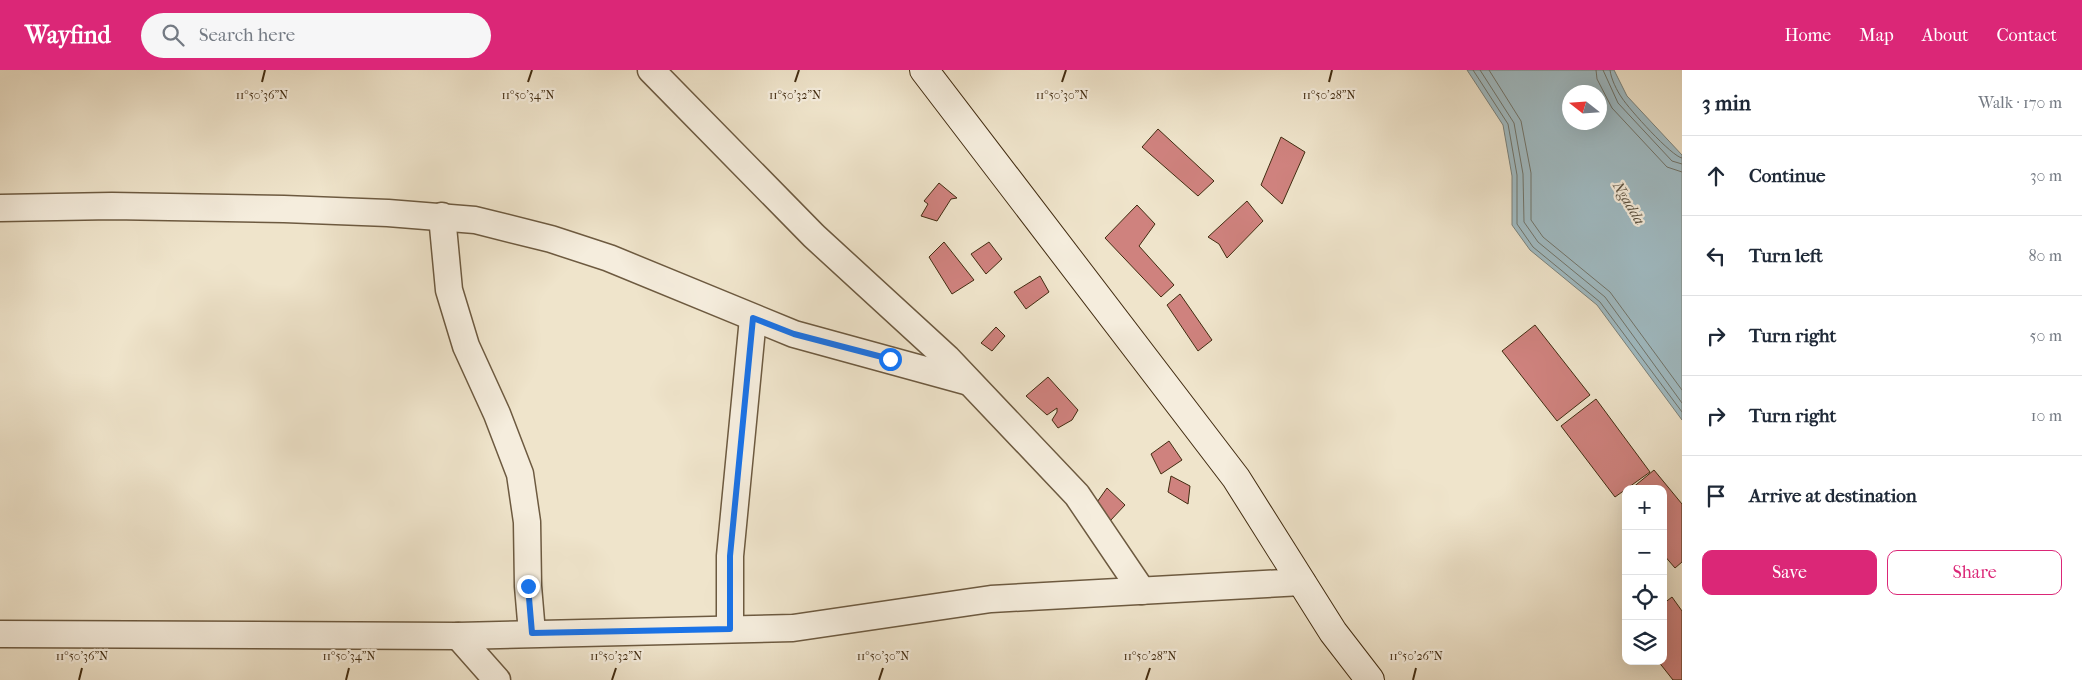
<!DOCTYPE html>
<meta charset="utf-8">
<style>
:root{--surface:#fff;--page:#f6f6f7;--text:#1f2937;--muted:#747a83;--line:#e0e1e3;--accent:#db2777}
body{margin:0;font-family:"IM FELL French Canon",serif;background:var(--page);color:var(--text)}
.controls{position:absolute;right:15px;bottom:15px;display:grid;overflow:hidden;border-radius:10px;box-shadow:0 5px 20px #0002}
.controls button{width:45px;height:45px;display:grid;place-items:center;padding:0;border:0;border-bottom:1px solid var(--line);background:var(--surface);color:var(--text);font:25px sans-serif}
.compass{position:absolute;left:1562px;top:15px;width:45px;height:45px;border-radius:50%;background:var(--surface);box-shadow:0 5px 20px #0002;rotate:287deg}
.stop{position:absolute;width:15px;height:15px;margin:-11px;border:4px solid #1a73e8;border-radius:50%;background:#fff}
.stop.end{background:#1a73e8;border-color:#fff;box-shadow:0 1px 5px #0008}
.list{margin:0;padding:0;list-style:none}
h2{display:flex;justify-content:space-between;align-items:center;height:65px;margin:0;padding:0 20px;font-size:21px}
h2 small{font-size:16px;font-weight:400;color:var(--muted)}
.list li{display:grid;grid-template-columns:32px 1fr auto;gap:15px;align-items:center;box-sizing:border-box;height:80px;padding:0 20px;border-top:1px solid var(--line)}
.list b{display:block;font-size:19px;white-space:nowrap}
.list em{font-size:16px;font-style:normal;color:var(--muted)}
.actions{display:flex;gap:10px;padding:15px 20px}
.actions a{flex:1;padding:11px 0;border:1px solid var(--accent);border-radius:10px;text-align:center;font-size:18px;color:var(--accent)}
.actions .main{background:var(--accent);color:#fff}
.icon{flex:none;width:28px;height:28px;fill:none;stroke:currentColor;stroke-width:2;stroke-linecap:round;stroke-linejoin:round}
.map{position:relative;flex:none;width:1682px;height:610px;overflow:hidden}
header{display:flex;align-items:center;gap:30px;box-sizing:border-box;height:70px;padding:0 25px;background:var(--accent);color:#fff}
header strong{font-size:24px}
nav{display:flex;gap:28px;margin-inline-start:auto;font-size:18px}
.search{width:350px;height:45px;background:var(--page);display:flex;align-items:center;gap:12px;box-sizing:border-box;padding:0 18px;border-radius:28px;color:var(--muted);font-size:19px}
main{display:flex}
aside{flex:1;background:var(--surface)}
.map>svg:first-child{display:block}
.water{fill:#a0bbc3;stroke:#7a827c;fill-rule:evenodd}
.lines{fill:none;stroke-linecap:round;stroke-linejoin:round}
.shore{stroke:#71746a;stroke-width:1}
.building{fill:#cf827e;stroke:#422c11}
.street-casing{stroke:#6d5a40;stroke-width:29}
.secondary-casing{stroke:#422c11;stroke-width:30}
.street{stroke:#f5eddd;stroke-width:26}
.secondary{stroke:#f5eddd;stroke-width:28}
.route{stroke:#1a73e8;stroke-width:6}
.ticks{fill:none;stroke:#422c11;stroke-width:2}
.labels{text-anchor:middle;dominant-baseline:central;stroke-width:4.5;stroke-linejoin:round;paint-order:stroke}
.water-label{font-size:15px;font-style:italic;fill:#5a503e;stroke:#f5eddd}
.ticks-label{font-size:12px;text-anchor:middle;fill:#422c11;stroke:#f5eddd;stroke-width:4.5;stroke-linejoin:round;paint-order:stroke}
</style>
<header>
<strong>Wayfind</strong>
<div class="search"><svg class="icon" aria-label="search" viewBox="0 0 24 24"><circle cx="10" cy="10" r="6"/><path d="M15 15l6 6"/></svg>Search here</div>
<nav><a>Home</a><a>Map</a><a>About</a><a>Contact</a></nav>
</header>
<main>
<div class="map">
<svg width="1682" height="610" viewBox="0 0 1682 610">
<rect width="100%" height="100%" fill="#efe4cb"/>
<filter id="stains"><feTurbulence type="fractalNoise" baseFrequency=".004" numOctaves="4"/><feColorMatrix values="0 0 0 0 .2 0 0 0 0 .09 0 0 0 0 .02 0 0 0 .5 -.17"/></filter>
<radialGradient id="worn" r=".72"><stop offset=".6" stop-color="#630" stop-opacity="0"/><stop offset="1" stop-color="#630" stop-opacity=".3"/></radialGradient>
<path class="water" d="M1467,0H1614L1627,26L1682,85V350L1597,235L1530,180L1512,155V106L1503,55ZM1570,22H1600V52H1570Z"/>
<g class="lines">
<g class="shore">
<path d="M1473,0L1508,54L1517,105V154L1533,177L1600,232L1682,342"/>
<path d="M1480,0L1514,53L1523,104L1524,152L1538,172L1605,227L1682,333"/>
<path d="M1489,0L1521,51L1531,103V150L1543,167L1610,222L1682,320"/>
<path d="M1596,0L1597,9L1612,38L1667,97L1682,102"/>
<path d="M1603,0L1618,33L1672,91L1682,94"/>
<path d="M1610,0C1611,9 1617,21 1622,28C1629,39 1672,87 1682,88"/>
</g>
</g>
<g class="building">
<path d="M1158,59L1214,111L1198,126L1142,77Z"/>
<path d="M1281,67L1305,82L1282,134L1261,115Z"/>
<path d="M939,113L957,128L951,129L937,151L921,146L928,134L924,131Z"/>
<path d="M1247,131L1263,151L1227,188L1219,174L1208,167Z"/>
<path d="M1137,135L1155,154L1139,176L1174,215L1161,227L1105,168Z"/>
<path d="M944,172L974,210L952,224L929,187Z"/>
<path d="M989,172L1002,189L986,204L971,184Z"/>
<path d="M1040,206L1049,222L1026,239L1014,222Z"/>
<path d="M1180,224L1212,270L1198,281L1167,235Z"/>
<path d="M1535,255L1590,325L1557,351L1502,281Z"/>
<path d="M996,257L1005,266L992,281L981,273Z"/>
<path d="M1048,307L1078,340L1072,350L1058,358L1052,350L1057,342V338L1047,345L1026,326Z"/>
<path d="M1596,329L1650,402L1615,427L1561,356Z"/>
<path d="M1169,371L1182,390L1161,404L1151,384Z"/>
<path d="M1654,400L1682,434V492L1675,498L1663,484V419H1631Z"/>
<path d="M1171,406L1190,416L1188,434L1168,422Z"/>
<path d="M1107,418L1125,435L1110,451L1095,435Z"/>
<path d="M1672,527L1682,541V610H1673L1658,591H1663V534Z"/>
</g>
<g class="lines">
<defs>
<g id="street">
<path d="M651,0L814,166L947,288L1077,425L1142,521"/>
<path d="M0,138L112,136L284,139L388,143L475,150L551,169L609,188L794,264L969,312"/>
<path d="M442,146L449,220L466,276L497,344L520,404L527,452L528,516L532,563"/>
<path d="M730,559V486L753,248"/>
<path d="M0,564L458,566L793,558L991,529L1302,512"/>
<path d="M458,566L497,610"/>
</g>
<path id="secondary" d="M924,0L1236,408L1333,562L1370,610"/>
</defs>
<use href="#street" class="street-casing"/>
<use href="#secondary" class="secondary-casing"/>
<use href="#street" class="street"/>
<use href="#secondary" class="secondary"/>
</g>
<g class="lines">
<path class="route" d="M528,516L532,563L730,559V486L753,248L794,264L890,289"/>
</g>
<path class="ticks" d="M262,12L265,0M528,12L532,0M795,12L799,0M1062,12L1066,0M1329,12L1332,0M79,610L82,598M346,610L349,598M612,610L616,598M879,610L883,598M1146,610L1150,598M1413,610L1416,598"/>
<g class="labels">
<g class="water-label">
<text transform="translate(1629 133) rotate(59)">Ngadda</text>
</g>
</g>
<g class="ticks-label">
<text x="262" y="29">11°50'36"N</text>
<text x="528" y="29">11°50'34"N</text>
<text x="795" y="29">11°50'32"N</text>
<text x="1062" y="29">11°50'30"N</text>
<text x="1329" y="29">11°50'28"N</text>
<text x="82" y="590">11°50'36"N</text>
<text x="349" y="590">11°50'34"N</text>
<text x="616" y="590">11°50'32"N</text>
<text x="883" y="590">11°50'30"N</text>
<text x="1150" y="590">11°50'28"N</text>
<text x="1416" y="590">11°50'26"N</text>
</g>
<rect width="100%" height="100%" filter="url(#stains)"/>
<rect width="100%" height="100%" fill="url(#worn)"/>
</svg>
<div class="controls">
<button>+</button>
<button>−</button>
<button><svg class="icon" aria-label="locate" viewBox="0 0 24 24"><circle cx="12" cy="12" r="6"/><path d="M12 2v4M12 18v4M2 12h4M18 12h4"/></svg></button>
<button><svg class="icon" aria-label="layers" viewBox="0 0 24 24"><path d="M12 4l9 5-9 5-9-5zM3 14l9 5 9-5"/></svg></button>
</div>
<svg class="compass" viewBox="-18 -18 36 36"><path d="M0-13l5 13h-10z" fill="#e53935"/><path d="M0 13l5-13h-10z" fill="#747a83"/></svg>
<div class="stop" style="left:890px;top:289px"></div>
<div class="stop end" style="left:528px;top:516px"></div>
</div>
<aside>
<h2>3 min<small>Walk · 170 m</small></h2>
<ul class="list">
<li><svg class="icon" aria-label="ahead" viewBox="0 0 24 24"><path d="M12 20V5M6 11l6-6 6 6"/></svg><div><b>Continue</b></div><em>30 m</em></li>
<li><svg class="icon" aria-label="left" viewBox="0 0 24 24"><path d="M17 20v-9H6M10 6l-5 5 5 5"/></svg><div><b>Turn left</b></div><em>80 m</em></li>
<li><svg class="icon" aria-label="right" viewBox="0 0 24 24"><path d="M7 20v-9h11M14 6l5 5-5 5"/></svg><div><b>Turn right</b></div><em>50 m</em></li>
<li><svg class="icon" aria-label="right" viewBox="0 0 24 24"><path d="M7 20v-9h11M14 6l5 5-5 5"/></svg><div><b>Turn right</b></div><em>10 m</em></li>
<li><svg class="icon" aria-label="arrive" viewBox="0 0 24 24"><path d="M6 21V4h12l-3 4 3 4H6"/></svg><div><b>Arrive at destination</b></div></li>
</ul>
<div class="actions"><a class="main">Save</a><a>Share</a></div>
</aside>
</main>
